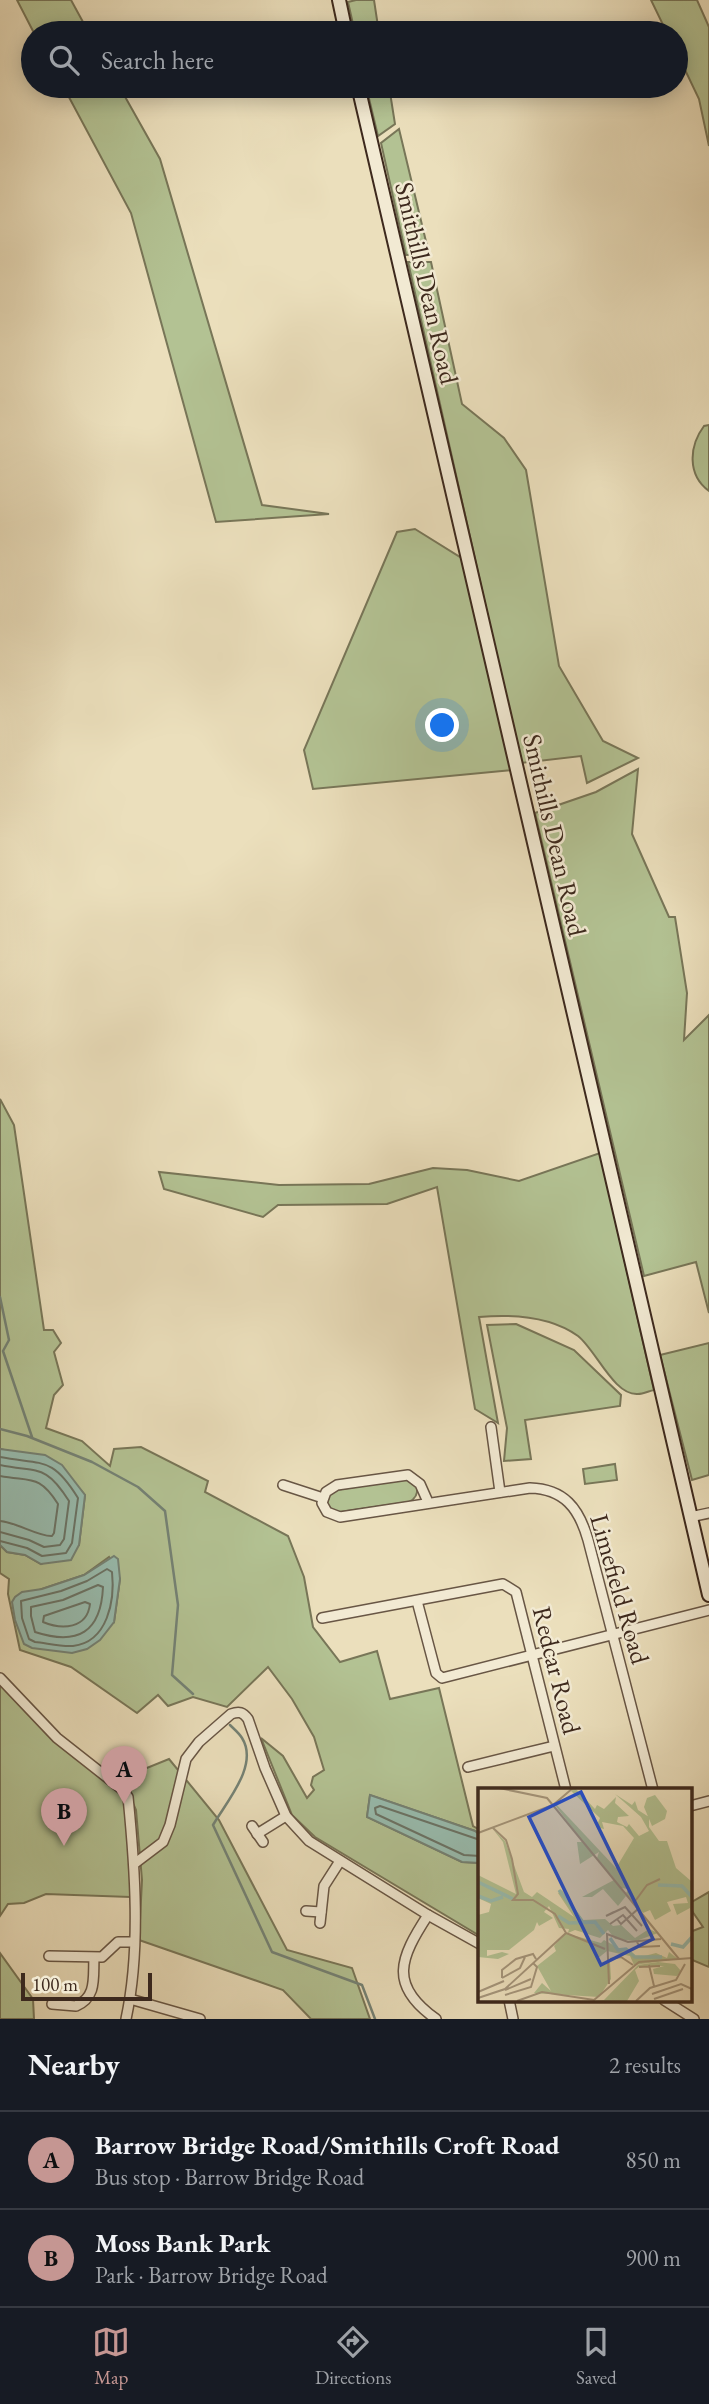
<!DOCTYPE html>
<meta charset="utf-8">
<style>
:root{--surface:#171b24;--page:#242831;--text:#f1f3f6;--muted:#9ea1a6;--line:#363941;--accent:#c59692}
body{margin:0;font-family:"EB Garamond",serif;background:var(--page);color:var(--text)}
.scale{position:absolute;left:21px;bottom:18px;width:131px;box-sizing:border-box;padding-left:7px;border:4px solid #3d291d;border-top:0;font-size:19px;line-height:24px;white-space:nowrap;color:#3d291d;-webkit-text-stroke:5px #f2ead3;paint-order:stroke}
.you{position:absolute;left:443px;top:726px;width:24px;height:24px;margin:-18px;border:5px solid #fff;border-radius:50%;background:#1a73e8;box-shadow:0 0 0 10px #1a73e833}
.badge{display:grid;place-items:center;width:46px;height:46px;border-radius:50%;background:var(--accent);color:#111;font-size:23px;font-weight:700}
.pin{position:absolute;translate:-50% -58px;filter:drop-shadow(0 2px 4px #0008)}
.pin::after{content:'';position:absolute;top:37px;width:24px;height:21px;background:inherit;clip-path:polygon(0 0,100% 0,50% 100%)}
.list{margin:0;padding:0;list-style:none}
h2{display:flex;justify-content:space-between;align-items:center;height:91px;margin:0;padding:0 28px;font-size:30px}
h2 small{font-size:23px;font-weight:400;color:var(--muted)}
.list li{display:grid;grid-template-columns:46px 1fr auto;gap:21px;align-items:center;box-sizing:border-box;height:98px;padding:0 28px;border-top:2px solid var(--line)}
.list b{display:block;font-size:26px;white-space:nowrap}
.list p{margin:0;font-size:23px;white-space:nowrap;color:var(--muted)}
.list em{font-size:23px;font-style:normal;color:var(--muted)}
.icon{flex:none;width:38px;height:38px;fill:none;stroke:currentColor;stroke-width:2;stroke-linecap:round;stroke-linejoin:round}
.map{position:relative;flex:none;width:709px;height:2019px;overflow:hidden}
.search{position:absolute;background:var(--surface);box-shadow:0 4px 18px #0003;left:21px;right:21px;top:21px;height:77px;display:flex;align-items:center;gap:18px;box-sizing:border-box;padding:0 24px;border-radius:38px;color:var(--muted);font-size:26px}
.sheet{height:287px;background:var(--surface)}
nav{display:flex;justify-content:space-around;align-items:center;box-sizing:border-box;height:98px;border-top:2px solid var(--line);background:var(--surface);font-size:19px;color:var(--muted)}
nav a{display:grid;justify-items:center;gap:4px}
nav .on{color:var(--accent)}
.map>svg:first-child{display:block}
.green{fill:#b3c293;stroke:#787658;stroke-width:2;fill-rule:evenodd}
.water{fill:#98bdb0;stroke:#748275;stroke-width:2}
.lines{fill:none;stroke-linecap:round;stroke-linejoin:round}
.shore{stroke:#6a7366;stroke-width:2}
.stream{stroke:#748275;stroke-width:2.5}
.street-casing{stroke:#685645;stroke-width:12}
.secondary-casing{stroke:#3d291d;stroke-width:16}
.street{stroke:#f2ead3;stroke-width:9}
.secondary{stroke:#f2ead3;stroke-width:12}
.labels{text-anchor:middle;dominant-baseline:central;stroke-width:5;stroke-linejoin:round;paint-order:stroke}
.street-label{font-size:26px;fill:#3d291d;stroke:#f2ead3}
.inset-river{fill:none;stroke:#98bdb0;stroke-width:3.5}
.inset-road{fill:none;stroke:#a5967c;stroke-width:2}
.view{fill:#1d4ed8;fill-opacity:0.15;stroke:#1d4ed8;stroke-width:3.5}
.inset-edge{fill:none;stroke:#3d291d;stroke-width:3.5}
</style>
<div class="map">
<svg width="709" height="2019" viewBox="0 0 709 2019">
<rect width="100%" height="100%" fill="#ebdfbc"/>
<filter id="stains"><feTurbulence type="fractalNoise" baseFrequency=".00286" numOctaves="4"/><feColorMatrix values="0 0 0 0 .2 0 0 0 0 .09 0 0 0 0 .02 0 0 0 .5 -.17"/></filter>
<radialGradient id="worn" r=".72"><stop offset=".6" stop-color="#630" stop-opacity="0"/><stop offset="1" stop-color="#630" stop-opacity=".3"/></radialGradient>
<g class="green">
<path d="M17,0H71L89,33H34Z"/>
<path d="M356,0H374L379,33H355L348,2Z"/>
<path d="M651,0H697L709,27V146L699,99L676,51V33H667Z"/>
<path d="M63,86H119L160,159L262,505L329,514L216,522L131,213Z"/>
<path d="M366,86H389L395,124L378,136Z"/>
<path d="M399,129L429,254L406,255L381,143Z"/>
<path d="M408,262H431L462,404L504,438L526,470L559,666L603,741L638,758L587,783L581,756L521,763Z"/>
<path d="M709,425V491C687,475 689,446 704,426Z"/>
<path d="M415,529L463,559L512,770L313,789L304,750L397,532Z"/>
<path d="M638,769L632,834L669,917H675L687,993L684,1040L709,1015V1313L696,1262L644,1276L535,813L596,792Z"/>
<path d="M0,1099L14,1125L44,1330H53L61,1343L54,1352L63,1385L54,1395L46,1428L82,1441L110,1466L114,1449L141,1447L208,1481L205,1492L288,1536L304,1577L313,1627L340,1662L377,1651L390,1699L439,1688L473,1826L480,1830V1835L475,1831L370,1795L367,1817L462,1862L480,1863V1936L315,1837L292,1815L261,1738L283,1756L307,1798L314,1790L311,1785L313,1777L324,1770L314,1737L292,1699L268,1667L227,1707L193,1697L168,1706L158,1695L137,1713L71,1667L20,1650L8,1594L9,1579L0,1573V1545L7,1552L25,1555L41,1564L79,1545L85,1495L73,1481L18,1453L0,1449ZM109,1557L120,1579L114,1622L42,1589L84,1575Z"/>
<path d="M600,1153L654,1390C649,1391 643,1394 638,1394C614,1396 596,1350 578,1336C550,1316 513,1314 479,1317L498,1423L475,1409L437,1187L387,1204L278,1205L263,1217L164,1189L159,1172L279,1185L369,1184L433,1168L467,1170L519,1181Z"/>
<path d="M516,1324L574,1350L621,1395L620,1406L525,1420L531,1459L504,1461L507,1428L487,1325Z"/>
<path d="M709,1343V1475L692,1480L660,1355Z"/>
<path d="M615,1464L617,1480L585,1484L583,1469Z"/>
<path d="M406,1479L417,1487C418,1494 415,1499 409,1502L340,1512L332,1510L327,1504L330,1493L336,1490Z"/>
<path d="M0,1683L57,1738L123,1790L134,1864L130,1897L46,1894L24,1903L8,1904L0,1916Z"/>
<path d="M169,1759L219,1820L287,1950L352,1968L370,2019H311L283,1990L139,1940L142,1880L136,1810L122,1778Z"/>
<path d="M709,1892V1967L690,1959V1932L703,1927L690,1908V1903Z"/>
<path d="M0,1953L33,1999L34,2019H0Z"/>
</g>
<g class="water">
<path d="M0,1449L45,1455L62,1465L85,1495L79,1545L71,1560L41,1564L25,1555L7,1552L0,1545Z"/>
<path d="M114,1556L118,1559L120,1579L114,1622L100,1640L87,1649L72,1653L32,1648L24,1644L15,1620L12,1602L15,1597L22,1592L42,1589L84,1575Z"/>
<path d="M370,1795L475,1831L480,1835V1863L462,1862L367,1817Z"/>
</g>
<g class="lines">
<g class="shore">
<path d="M0,1457C43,1465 52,1456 78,1498L72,1543L66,1553L42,1556L27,1548L0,1541"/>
<path d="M0,1465C38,1473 45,1463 69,1501L64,1539L60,1545L44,1547L29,1540L0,1532"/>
<path d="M0,1476C31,1482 39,1474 58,1504L54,1533L52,1536C39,1537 16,1522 0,1521"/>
<path d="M107,1569L112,1572C115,1600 108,1642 73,1646C61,1647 46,1643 35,1642L29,1639L22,1618L21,1601L61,1591L87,1581Z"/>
<path d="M98,1585L103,1587C101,1632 78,1646 35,1632L31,1616V1607L63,1600Z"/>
<path d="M85,1602L90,1604C87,1629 62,1630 43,1622L44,1616Z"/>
<path d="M480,1840L380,1806L375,1808L376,1814L464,1855L480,1856"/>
</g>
<g class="stream">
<path d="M0,1297L9,1340L3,1351L32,1437"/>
<path d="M0,1429L27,1436L92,1462L138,1487L165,1511L178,1605L172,1675L193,1694"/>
<path d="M230,1725C234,1729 239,1733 242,1738C259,1765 227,1801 213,1825L272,1952L362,1985L375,2019"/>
</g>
<defs>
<g id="street">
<path d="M491,1427L500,1492"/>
<path d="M283,1485L323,1498"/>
<path d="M428,1502L420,1484L408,1475L337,1485L326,1492L322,1503L327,1512L340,1517L530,1488C564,1489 579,1508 588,1540L653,1790"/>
<path d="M690,1517L709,1513"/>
<path d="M417,1601L436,1673L442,1678L709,1610"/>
<path d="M322,1618L503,1584L516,1592L566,1790"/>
<path d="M0,1678L57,1738L123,1790L128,1797C135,1868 141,1949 126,2019"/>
<path d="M468,1767L554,1746"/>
<path d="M690,1806L709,1801"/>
<path d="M252,1826L263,1842"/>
<path d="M257,1834L286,1816"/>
<path d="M134,1864L163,1842L170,1825L186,1759L199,1742L231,1714C239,1711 243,1712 248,1719L265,1768L286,1816L309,1841L428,1915L480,1944"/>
<path d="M306,1911L321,1912"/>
<path d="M428,1915C400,1958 388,1985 436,2019"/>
<path d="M320,1923L324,1886L340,1861"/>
<path d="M49,1956L102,1957L118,1942H133"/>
<path d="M130,1999L200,2019"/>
<path d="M509,2000L513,2019"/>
<path d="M664,2000L694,2019"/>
<path d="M52,2004L76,2006C97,1997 93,1978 94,1958"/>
</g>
<g id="secondary">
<path d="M339,0L346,33"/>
<path d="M358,86L709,1595"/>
</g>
</defs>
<use href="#street" class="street-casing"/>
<use href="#secondary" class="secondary-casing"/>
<use href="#street" class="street"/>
<use href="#secondary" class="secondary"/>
</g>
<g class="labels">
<g class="street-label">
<text transform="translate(427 283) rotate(77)">Smithills Dean Road</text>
<text transform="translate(555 835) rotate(77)">Smithills Dean Road</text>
<text transform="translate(620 1589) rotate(74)">Limefield Road</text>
<text transform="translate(557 1670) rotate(76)">Redcar Road</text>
</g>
</g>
<g transform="translate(478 1788)">
<rect width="214" height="214" fill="#ebdfbc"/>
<path d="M97,0L117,21L119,17L126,21L138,9L137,15L151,28L140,29L139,34L149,39L151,36L161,48L171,43L163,29L137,6L154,17L157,13L160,22L171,29V39L181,53H189L198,80L213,93V125L212,120L199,127L195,116L210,115L208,109L189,114L193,123L177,132L172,122L165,125L148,105L151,101L143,100L119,70L121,64L102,76L99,54H105L77,17L78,16L138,80L156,50L145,38L124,34L126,41L118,39L122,30L93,3ZM177,7L189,23L187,31L174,38L166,19L169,10ZM14,40L27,53L46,104L54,109L59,104L96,129L80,105L84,102L105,132L127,131L135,138L143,137L157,150L171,141L180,145L158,153L137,151L130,142L122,150L97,142L90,145L91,141L81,140L71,118L66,124L75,130L61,138L59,134L56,142L31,162H9V168L24,164L31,166L20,171L0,169V127L11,124L13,116L0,110V87L38,106L25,54ZM136,92L148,108L140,118L125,101L114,109H104ZM87,145L123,155L126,152L159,170L178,165L189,170L191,164L200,171L156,177L152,168L129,163L119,171L126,177L132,174L133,191L121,209L56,205L64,195L73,203L59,178L78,163L76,158ZM180,174L197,176L203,183L199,188L176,186L175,181L186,178H162L157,182L161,193L149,213H115L126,212L160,177Z" fill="#b3c293"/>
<path class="inset-river" d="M0,94L35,111M180,97L204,98L214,109M81,102L104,133M0,108L13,113L25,109M80,128L91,135L117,134L126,146M132,150L140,162L148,161L157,169H184M193,156L205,159L214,149"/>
<path class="inset-road" d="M21,0L69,10L201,171M14,39L28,52L34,71L40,106L35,112H55L77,126L88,145L127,161M0,45L75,17L95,0M155,116L169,97L182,91M136,124L128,128L147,119L164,138M139,131L143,136L160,121M132,136L145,127L159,143M159,154L162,159L182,158M132,171L143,169L155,177M171,177L176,198M161,179L182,178M24,190V182L38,171L55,166L58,171M24,190L42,180L47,169M131,196L129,146L150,154L183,151M27,202L53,191M0,204L26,193M174,206L203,196L214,201M27,207L53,199L59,179L55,175M0,210L27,201L88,145M176,211L205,201M39,213L64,204L116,212L161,174L214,170M158,213L172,200L198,192L207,176"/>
<path class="view" d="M103,4L175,151L123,177L51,29Z"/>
<rect width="214" height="214" class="inset-edge"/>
</g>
<rect width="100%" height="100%" filter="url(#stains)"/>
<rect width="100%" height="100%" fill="url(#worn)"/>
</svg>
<div class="scale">100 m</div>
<div class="you"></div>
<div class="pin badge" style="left:124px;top:1804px">A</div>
<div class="pin badge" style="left:64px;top:1846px">B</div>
<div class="search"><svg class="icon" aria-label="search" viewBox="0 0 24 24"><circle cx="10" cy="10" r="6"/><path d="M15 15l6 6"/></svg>Search here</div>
</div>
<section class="sheet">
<h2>Nearby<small>2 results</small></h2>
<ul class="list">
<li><span class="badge">A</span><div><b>Barrow Bridge Road/Smithills Croft Road</b><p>Bus stop · Barrow Bridge Road</p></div><em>850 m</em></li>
<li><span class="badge">B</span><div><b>Moss Bank Park</b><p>Park · Barrow Bridge Road</p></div><em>900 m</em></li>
</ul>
</section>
<nav>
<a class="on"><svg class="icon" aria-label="map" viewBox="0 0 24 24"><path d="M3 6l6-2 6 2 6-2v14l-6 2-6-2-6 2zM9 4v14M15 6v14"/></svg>Map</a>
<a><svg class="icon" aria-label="directions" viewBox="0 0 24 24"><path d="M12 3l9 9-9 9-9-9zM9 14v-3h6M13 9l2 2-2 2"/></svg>Directions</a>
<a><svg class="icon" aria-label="saved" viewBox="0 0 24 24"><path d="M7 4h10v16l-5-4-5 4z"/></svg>Saved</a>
</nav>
